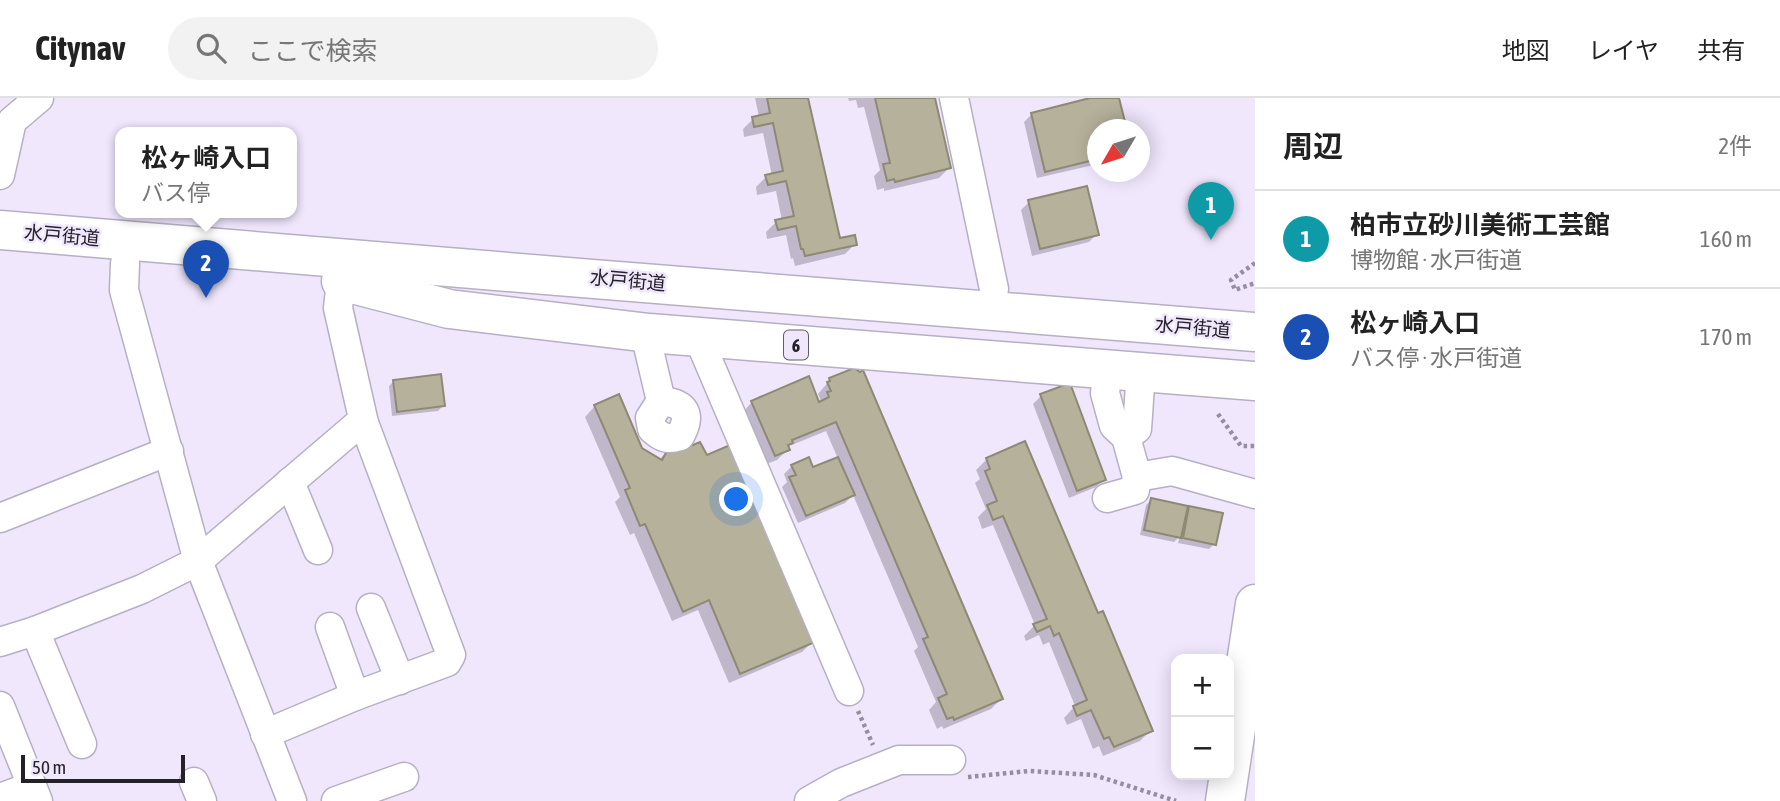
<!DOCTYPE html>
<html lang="ja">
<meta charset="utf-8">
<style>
:root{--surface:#fff;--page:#f2f2f2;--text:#222;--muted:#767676;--line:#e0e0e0;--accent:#1a73e8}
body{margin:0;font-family:"Asap Condensed","Noto Sans JP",sans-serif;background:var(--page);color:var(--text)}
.controls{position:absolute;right:21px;bottom:21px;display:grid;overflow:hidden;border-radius:14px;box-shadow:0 4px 18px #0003}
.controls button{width:63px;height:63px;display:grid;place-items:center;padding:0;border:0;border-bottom:2px solid var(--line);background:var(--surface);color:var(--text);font:35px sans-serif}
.compass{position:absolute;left:1087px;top:21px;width:63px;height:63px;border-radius:50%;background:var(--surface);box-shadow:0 4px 18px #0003;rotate:231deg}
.scale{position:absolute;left:21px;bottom:18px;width:164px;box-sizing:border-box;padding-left:7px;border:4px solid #252129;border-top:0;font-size:19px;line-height:24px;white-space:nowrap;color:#252129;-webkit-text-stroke:5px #f0e7fd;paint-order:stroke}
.you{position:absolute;left:737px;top:402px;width:24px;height:24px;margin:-18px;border:5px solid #fff;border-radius:50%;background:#1a73e8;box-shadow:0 0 0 10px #1a73e833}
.badge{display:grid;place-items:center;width:46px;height:46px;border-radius:50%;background:var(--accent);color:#fff;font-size:23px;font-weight:700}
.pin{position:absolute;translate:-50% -58px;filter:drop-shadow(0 2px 4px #0008)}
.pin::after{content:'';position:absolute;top:37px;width:24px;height:21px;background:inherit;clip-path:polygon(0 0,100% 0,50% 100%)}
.popup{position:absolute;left:115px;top:29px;width:182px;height:91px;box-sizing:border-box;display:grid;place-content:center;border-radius:14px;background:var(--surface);filter:drop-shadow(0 2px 5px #0005);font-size:23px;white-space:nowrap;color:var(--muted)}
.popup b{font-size:26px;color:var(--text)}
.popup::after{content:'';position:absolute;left:50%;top:100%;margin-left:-14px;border:14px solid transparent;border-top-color:var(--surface)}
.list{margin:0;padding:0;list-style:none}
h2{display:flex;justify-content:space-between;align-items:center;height:91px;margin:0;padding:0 28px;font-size:30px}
h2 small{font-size:23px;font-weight:400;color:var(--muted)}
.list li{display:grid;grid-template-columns:46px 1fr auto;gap:21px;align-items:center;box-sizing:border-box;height:98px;padding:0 28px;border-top:2px solid var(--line)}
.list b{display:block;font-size:26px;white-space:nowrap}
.list p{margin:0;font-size:23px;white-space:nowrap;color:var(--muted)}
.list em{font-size:23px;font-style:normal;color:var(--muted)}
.icon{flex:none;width:38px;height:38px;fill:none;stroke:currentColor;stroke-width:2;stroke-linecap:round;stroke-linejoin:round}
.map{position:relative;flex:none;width:1255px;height:703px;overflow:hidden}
header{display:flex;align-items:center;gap:42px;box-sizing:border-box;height:98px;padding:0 35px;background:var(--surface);border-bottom:2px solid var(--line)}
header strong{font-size:33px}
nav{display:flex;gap:38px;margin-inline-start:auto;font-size:24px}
.search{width:490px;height:63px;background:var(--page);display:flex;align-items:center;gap:18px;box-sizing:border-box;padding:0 24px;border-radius:38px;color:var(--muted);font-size:26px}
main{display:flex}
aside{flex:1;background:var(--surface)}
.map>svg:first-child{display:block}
.shadow{fill:#0003}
.building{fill:#b6b19b;stroke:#8e8975;stroke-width:2}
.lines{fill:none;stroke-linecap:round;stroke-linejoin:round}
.minor-casing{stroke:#b7afc3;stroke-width:31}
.highway-casing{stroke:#b7afc3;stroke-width:41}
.path{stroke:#958e9e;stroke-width:4.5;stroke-dasharray:3.5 3.5;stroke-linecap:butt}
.minor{stroke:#fff;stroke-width:28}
.highway{stroke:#fff;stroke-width:38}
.labels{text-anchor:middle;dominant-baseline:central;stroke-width:5;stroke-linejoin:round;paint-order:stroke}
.shield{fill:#f0e7fd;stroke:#625c69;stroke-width:2}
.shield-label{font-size:18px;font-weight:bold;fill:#252129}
.street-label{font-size:19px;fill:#252129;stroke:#f0e7fd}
</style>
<header>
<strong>Citynav</strong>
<div class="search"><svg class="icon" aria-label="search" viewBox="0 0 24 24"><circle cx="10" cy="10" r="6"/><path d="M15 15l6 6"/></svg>ここで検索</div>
<nav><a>地図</a><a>レイヤ</a><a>共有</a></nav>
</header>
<main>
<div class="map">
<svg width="1255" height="703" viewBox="0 0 1255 703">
<rect width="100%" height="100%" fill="#f0e7fd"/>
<g class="shadow">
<path d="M755,0H806L838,142L855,146L845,156L795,168L793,160L791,161L786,137L767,141L766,134L776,124L782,123L776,93L757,97L756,89L766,79L772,78L763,35L744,39L743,31L753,21L759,19Z"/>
<path d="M848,0H933L949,70L939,80L884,93V90L877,92L874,78L880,72L864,9L858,10L856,2L849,3Z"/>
<path d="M1098,0H1118L1098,32V66L1037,80L1024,24L1032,16Z"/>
<path d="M1029,104L1097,136L1089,144L1032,158L1021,112Z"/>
<path d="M830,282L1001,601L991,611L943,631L942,628L937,631L929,612L936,604L914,553L918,549L853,397L845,405L798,425L782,389L787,384L784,376L792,368L812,372L838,361L826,333L787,349L788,351L777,362L764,367L742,315L752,304L818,306L821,303L818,296Z"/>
<path d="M394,283L443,308L438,313L392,318L389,288Z"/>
<path d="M1041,298L1104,381L1096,389L1069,400L1033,306Z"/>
<path d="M595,308L641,352L659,362L668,352L813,543L802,554L729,585L698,512L672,523L634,435L630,437L615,404L620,399L585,319Z"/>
<path d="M987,361L1097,517L1151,632L1140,643L1103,658L1099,648L1093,651L1081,621L1067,627L1064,620L1075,608L1049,544L1043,547L1039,537L1026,543L1024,538L1035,527L993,427L982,431L978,419L986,411L975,385L980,381L976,372Z"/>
<path d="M1151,402L1184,415L1190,410L1214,446L1209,451L1178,445L1180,438L1174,444L1140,437L1146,407Z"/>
</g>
<g class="building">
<path d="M767,0H808L840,140L855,137L857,147L805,158L803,151H801L796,128L778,132L775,122L794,118L786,83L768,87L765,77L783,73L773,25L754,29L752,19L770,15Z"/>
<path d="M875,0H935L951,70L895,84L894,81L887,83L883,66L890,65Z"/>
<path d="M1090,0H1119L1127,32H1098V61L1045,74L1031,15Z"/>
<path d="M1087,88L1099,137L1040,151L1028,102Z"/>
<path d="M854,270L860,274L863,272L1003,601L954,622L953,619L947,621L938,600L947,596L923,541L928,539L836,324L792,342L793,345L788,347L790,352L775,358L751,303L809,278L819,304L829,299L827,294L831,293L827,284L830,283L829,280Z"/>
<path d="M441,276L445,308L397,314L393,282Z"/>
<path d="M1070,285L1106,382L1077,393L1040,296Z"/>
<path d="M619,296L642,350L662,362L668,351L681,352L700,344L707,357L730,347L815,544L740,576L709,502L683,514L645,426L640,428L625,392L630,390L594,307Z"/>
<path d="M1025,343L1098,515L1103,513L1153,633L1114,649L1109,639L1104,641L1091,612L1077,618L1073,608L1087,602L1059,535L1054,538L1050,528L1037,534L1033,526L1047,521L1003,418L993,422L987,407L997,403L985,373L990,371L986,360Z"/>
<path d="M809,359L813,369L838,359L855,397L806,418L789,379L796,377L791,367Z"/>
<path d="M1151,400L1188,408L1181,440L1144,432Z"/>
<path d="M1189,408L1223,415L1216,447L1183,440Z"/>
</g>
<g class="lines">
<defs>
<g id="minor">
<path d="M954,0L994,191"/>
<path d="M0,77L12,23L39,0"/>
<path d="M125,165L124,192L198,463L292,703"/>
<path d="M649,235L648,248L661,303"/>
<path d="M704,240V253L849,593"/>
<path d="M1108,270L1105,295L1114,328L1126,339L1137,379L1172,373L1255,396"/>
<path d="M661,303C686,305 692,317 680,338C667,342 662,340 652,331L650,320Z"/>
<path d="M1126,339L1137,331L1141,273"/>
<path d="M290,384L318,452"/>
<path d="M1107,400L1135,392L1137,379"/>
<path d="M0,420L169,353"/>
<path d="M371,510L400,582"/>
<path d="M330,529L355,598"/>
<path d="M35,533L82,646"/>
<path d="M0,544L35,533L142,491L198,463L356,328L364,325"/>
<path d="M0,608L38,703"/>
<path d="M265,636L355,598L447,564L451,557L364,325L338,210L341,183"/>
<path d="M194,684L202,703"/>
<path d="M0,700L32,688"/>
<path d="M336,703L404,679"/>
<path d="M809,703L841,685L899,662H951"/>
</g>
<g id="highway">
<path d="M0,132C418,167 837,201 1255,234"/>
<path d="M341,183L449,211L649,235L1255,283"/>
<path d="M1225,703L1255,506"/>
</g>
</defs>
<use href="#minor" class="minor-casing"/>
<use href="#highway" class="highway-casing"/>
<g class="path">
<path d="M1255,165L1231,182L1235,192L1255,185"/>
<path d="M1218,316L1241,348H1255"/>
<path d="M858,613L873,647"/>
<path d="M968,679L1029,673L1094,677L1176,703"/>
</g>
<use href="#minor" class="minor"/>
<use href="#highway" class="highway"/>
</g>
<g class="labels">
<rect class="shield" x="784" y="232.5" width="24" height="29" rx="5"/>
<g class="shield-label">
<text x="796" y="247">6</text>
</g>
<g class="street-label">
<text transform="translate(62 137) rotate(5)">水戸街道</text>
<text transform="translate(628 182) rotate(5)">水戸街道</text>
<text transform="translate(1193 229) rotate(5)">水戸街道</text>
</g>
</g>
</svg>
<div class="controls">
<button>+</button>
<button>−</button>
</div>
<svg class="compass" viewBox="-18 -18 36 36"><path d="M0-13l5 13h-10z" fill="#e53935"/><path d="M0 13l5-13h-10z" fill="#767676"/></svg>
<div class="scale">50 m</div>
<div class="you"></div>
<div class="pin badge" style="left:1211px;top:142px;background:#0f9aa8">1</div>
<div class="pin badge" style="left:206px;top:200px;background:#1a4fb4">2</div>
<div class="popup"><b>松ヶ崎入口</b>バス停</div>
</div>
<aside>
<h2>周辺<small>2件</small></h2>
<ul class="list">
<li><span class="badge" style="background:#0f9aa8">1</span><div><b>柏市立砂川美術工芸館</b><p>博物館 · 水戸街道</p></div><em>160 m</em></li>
<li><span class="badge" style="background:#1a4fb4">2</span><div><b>松ヶ崎入口</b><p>バス停 · 水戸街道</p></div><em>170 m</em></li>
</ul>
</aside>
</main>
